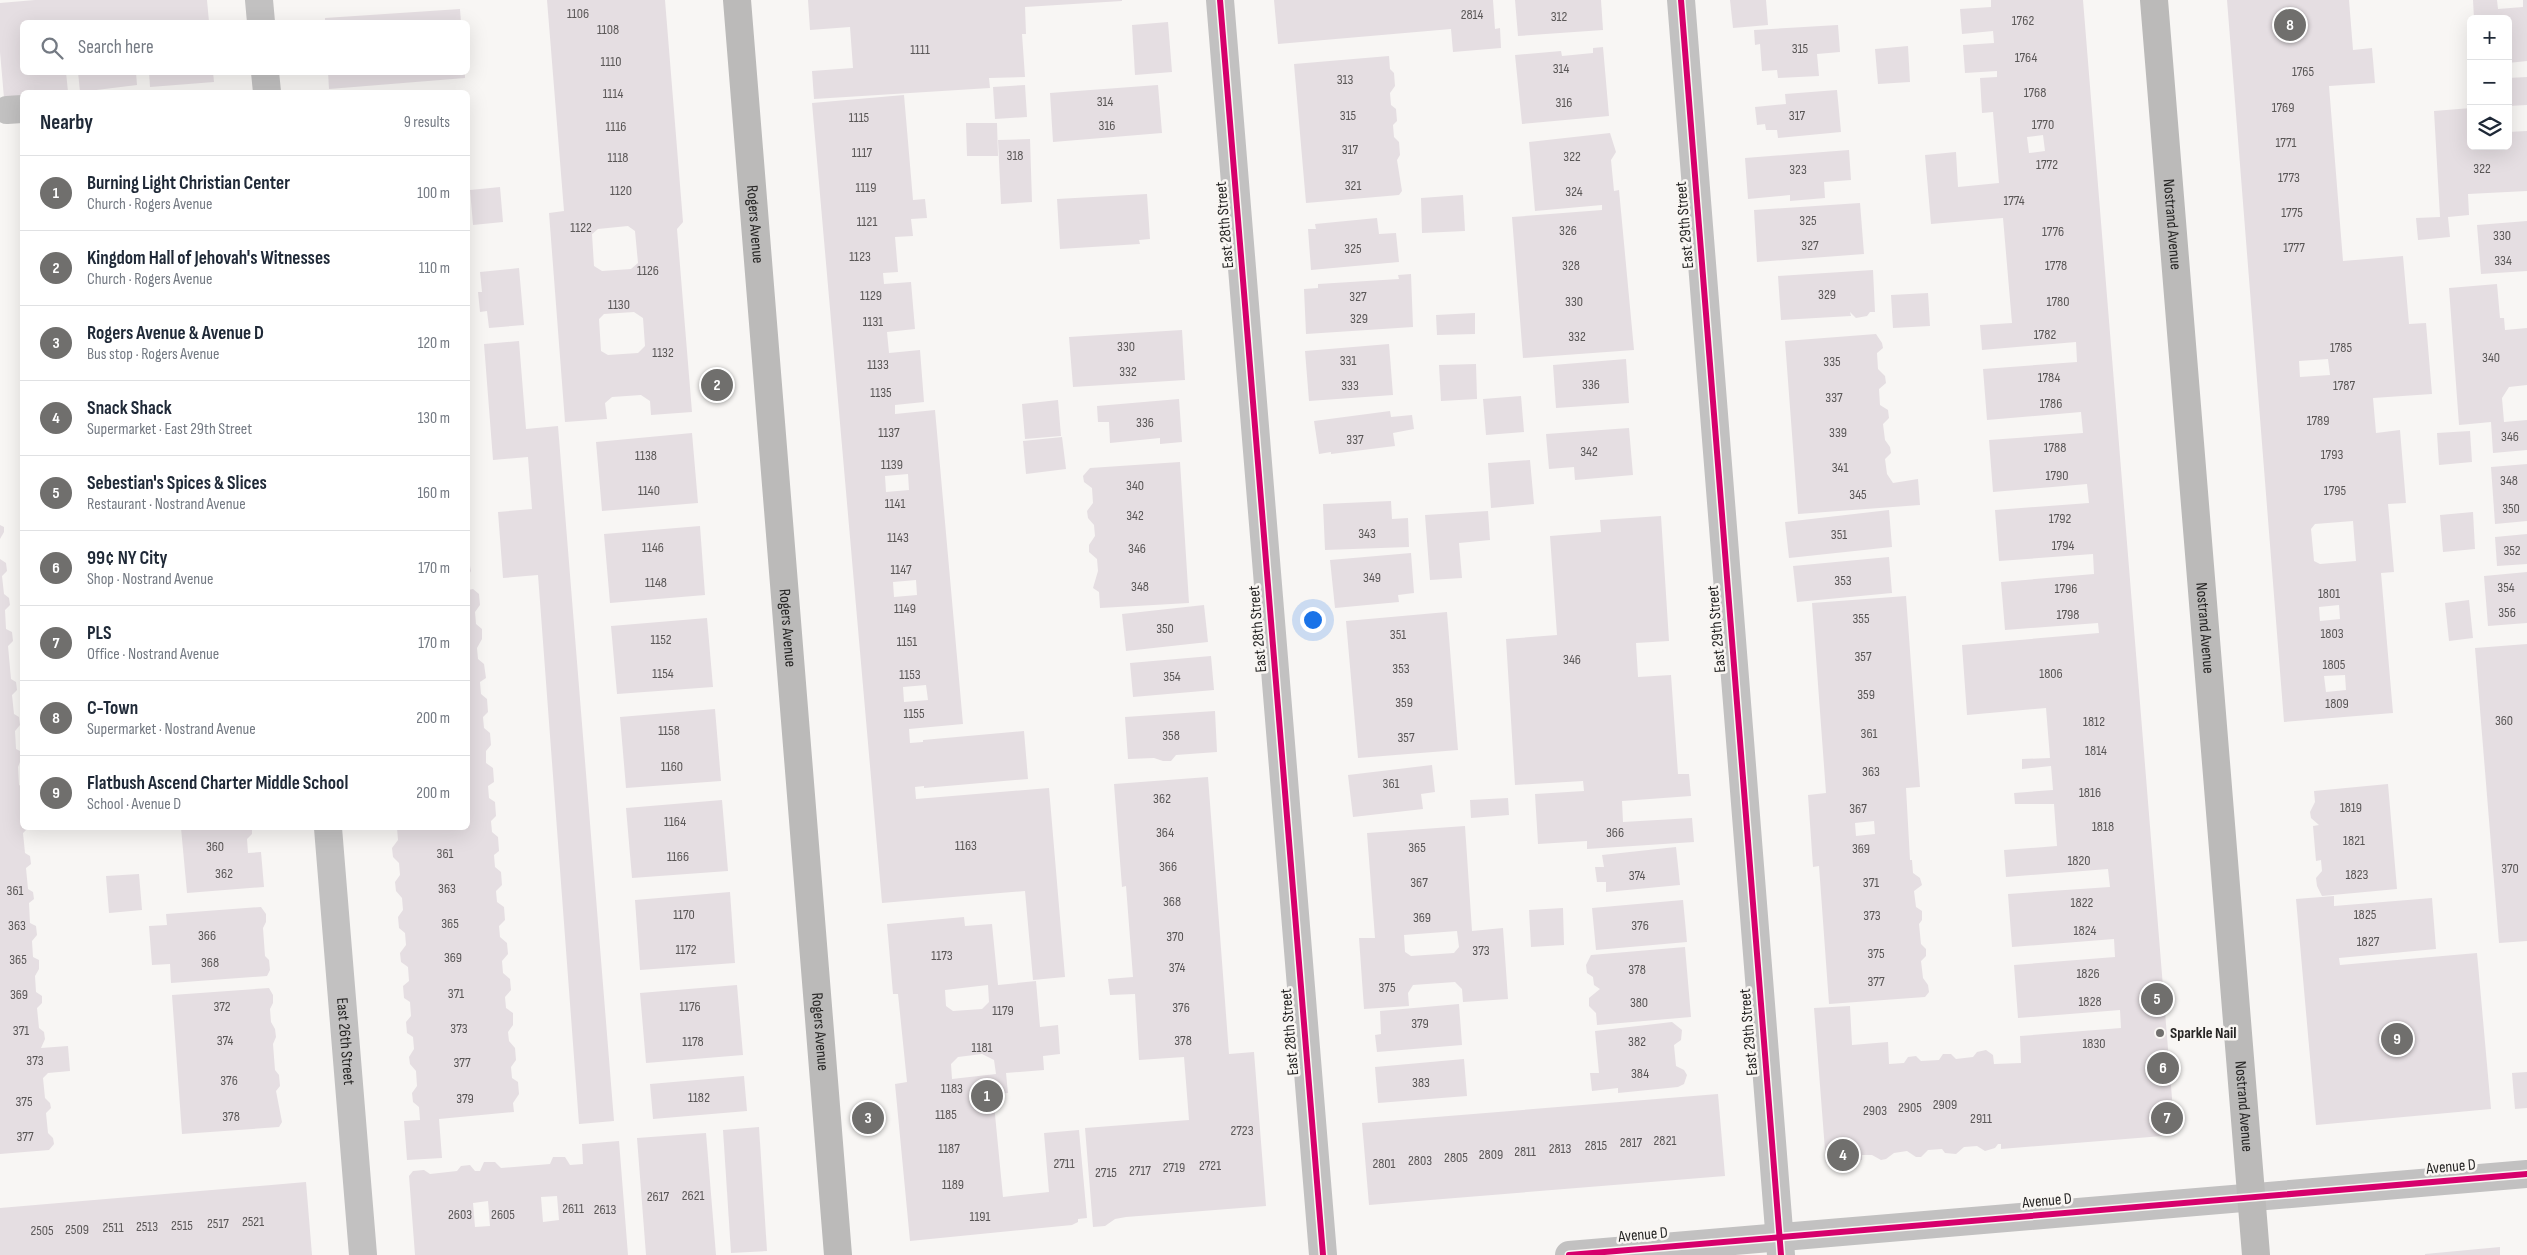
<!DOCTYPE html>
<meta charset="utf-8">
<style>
:root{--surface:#fff;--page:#f2f2f3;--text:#1f2937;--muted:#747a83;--line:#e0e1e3;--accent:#706f6d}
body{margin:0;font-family:"Sofia Sans Condensed",sans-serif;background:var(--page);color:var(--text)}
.controls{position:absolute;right:15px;top:15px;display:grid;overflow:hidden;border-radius:8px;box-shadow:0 5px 20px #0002}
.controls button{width:45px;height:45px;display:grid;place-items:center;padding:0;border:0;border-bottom:1px solid var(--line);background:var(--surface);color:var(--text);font:25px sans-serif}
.you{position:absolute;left:1312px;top:619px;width:18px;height:18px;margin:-12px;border:4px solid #fff;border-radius:50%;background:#1a73e8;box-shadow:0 0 0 8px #1a73e833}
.badge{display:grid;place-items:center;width:32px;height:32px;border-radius:50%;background:var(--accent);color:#fff;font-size:16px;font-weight:700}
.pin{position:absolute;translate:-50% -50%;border:2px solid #fff;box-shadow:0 1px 5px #0006}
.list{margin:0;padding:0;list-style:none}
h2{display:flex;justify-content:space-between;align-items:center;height:65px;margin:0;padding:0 20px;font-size:21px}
h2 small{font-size:16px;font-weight:400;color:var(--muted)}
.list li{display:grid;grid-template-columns:32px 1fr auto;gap:15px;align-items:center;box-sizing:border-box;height:75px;padding:0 20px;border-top:1px solid var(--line)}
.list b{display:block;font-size:19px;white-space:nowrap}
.list p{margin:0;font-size:16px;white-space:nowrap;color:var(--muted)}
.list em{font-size:16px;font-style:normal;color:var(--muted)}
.icon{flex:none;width:28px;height:28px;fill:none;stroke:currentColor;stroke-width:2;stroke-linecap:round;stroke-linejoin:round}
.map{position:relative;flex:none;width:2527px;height:1255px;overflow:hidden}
.search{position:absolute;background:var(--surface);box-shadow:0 5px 20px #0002;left:20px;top:20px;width:450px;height:55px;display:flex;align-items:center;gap:12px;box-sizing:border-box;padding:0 18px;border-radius:8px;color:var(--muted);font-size:19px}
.panel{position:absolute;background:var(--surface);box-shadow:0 5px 20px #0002;left:20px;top:90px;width:450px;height:740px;border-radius:8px}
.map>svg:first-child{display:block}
.building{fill:#e5dee2;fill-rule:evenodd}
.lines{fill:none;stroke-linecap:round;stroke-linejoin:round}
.minor{stroke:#c2c1c1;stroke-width:28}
.major{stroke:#bbbab9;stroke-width:28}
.cycleway-casing{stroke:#f9f6f3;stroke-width:9}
.cycleway{stroke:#d6006c;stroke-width:6}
.poi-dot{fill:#706f6d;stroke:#f9f6f3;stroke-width:2}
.labels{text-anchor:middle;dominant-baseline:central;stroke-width:5;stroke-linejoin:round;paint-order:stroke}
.number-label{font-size:14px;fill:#5a5757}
.street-label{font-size:16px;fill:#272625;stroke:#f9f6f3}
.poi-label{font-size:16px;font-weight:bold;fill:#272625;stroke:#f9f6f3;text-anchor:start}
</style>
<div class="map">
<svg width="2527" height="1255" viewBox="0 0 2527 1255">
<rect width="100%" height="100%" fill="#f8f6f4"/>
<g class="building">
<path d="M35,0H207L209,22H22V72H66L68,92H22V96L4,98L0,52V3Z"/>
<path d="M547,0H665L683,222L677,229L692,412L651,415L650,401L641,395L612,397L605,403L607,419L565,422L549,213L564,211ZM628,226L635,231L638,263L631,269L602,271L594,266L592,234L598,229ZM634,312L643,318L645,346L638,353L608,355L601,351L599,319L604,314Z"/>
<path d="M808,0H1122V1L1025,7L1026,34H1022L1025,77L989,78L990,88L814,99L812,71L853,68L850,27L810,30Z"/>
<path d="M1274,0H1493L1495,29L1500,28L1501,48L1453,52L1451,29L1278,44Z"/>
<path d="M1515,0H1601L1603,30L1518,36Z"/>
<path d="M1730,0H1766L1768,25L1733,28Z"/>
<path d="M1991,0H2083L2175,1135L2001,1149V1144H1998L1995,1148L1985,1151L1977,1146L1964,1147L1956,1154L1945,1153L1942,1149L1928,1150L1921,1157H1916L1907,1151L1894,1153L1886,1159L1881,1160L1872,1155H1862V1160L1826,1163L1814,1008L1850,1006L1852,1045L1888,1042L1889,1064L1904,1063L1908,1057L1916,1056L1921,1061L1939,1060L1943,1054H1951L1956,1059L1973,1057L1977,1052L1986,1050L1993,1055L1994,1064L2021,1063L2020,1036L2121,1028L2120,1010L2018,1018L2014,965L2115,957L2114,939L2012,947L2008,894L2110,887L2108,869L2006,877L2004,850L2057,846L2054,804H2015L2014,793L2053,790L2051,766L2022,769V759L2050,758L2046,708L1967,715L1962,645L2099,633L2098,623L2005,630L2001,582L2094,574L2093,554L1999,561L1995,510L2089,503L2087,484L1993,492L1989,440L2083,433L2081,412L1987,420L1983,369L2077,362L2076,342L1982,350L1980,325L2012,323L2003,218L1931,224L1925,155L1956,152L1958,187L1999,183L1993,112L1982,113L1980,78L1997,77V71L1965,73L1963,45L1994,43L1993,31L1962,34L1960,9L1991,7ZM2043,135L2045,151L2029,153L2027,137Z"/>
<path d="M2227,0H2349L2353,50L2372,48L2375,83L2329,86L2343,261L2403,256L2409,324L2426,323L2432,394L2373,398L2376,433L2400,430L2406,503L2388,504L2394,572L2381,573L2393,713L2284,722ZM2328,359L2330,375L2300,377L2299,361ZM2353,521L2356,561L2320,564L2314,561L2311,529L2315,524ZM2339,605L2340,619L2320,621L2319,607ZM2345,675L2346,690L2326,692L2324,676Z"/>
<path d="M2473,0H2497L2498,9L2523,7V0H2527V61L2508,63V19H2474Z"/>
<path d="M460,9L461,22H325V18Z"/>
<path d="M1168,22L1172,72L1135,75L1132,25Z"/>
<path d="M1838,25L1840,52L1817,54L1819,76L1778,78L1777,70L1762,71L1760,44L1755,45L1754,30Z"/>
<path d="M1908,46L1910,82L1878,84L1875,49Z"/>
<path d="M1603,47L1609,116L1522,124L1515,55L1561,51L1562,56L1593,53V48Z"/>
<path d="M1389,56L1390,69L1394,73L1395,86L1390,93L1391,105L1396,109L1397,121L1393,125L1394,137L1399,142L1400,155L1397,160L1402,191L1399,195L1306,203L1294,64Z"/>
<path d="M78,72H136L137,85L80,92Z"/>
<path d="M149,72H213L214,82L150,87Z"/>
<path d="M328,72H465V78L329,89Z"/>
<path d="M2527,77V105L2508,106V78Z"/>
<path d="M1025,85L1027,117L995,119L993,87Z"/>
<path d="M1158,85L1162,133L1053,142L1050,93Z"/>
<path d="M1837,90L1841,132L1778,138L1777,130H1766L1765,124L1757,125L1755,107L1786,104L1785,94Z"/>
<path d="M904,95L913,200L925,199L927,218L911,219L913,236L895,237L898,272L883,273L884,284L911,282L915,329L887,332L889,353L920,350L924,402L895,405V414L935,410L963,724L909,729L910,743L923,742V740L1024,731L1028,779L924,788V786L915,787L916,799L1049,788L1065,977L1033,980L1025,891L882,903L812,103ZM908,474L909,490L886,492L885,476ZM916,580L917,595L894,597L893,582ZM926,685L928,700L904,702L903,687Z"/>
<path d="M2471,108V146H2508V132L2527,131V191L2468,194L2469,215L2448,217L2450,237L2418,240L2416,218L2440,217L2434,111Z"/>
<path d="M966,123H997L998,156H967Z"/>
<path d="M1610,133L1616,152L1611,160L1614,191L1619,190L1634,350L1523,358L1512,217L1602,210V205L1535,211L1529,142Z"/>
<path d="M1030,139L1032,202L1001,204L998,140Z"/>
<path d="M1849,150L1851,180L1824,182L1825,198L1790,201V195L1748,199L1745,158Z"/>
<path d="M500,187L503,222L473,225L470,190Z"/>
<path d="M1147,194L1150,239L1139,240L1140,244L1060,249L1057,199Z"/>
<path d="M1463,195L1465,231L1422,233L1421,198Z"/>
<path d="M1860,203L1864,254L1757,262L1754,210Z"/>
<path d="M1377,218L1379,234L1396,233L1399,262L1311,270L1308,229H1316L1315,224Z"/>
<path d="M2527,221V271L2481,274L2477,225Z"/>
<path d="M519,268L524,325L489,328L487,311L480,312L478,292H482L480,272Z"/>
<path d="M1873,270L1875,312H1870L1867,316L1856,318L1850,312L1851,316L1781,320L1778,276Z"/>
<path d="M1411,274L1413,327L1306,334L1304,289L1318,288V284L1399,279L1398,275Z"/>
<path d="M2497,284L2500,318H2504L2505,330L2527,328V385L2509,387L2502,398L2504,422L2527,420V450L2493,453L2491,422L2459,425L2449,288Z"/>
<path d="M1928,293L1930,326L1893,328L1891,295Z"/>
<path d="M1475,313V334L1437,335L1436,315Z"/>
<path d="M1182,330L1185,380L1073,387L1069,337Z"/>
<path d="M1876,334L1882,343L1883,348L1877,353L1878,369L1885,376L1886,383L1879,389L1880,405L1888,410L1889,418L1883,424L1885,440L1890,447L1891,453L1885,459L1887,474L1893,483L1918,479L1920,505L1798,514L1785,341Z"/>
<path d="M519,341L526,429L558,426L614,1121L579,1124L538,575L503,578L498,512L532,509L528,457L493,460L484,344Z"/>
<path d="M1389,344L1393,395L1309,401L1305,351Z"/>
<path d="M1626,359L1629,403L1556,408L1553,365Z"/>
<path d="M1476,364L1477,399L1441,401L1439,365Z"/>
<path d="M1521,396L1524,432L1486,435L1483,399Z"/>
<path d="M1179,399L1182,442L1160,444V438L1110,443L1109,422H1098L1097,406Z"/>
<path d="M1058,400L1061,436L1025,439L1022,404Z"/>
<path d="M1390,411L1391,417L1412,415L1414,429L1393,433L1395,446L1331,454V452L1319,454L1314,421Z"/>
<path d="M1629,428L1633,475L1575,480L1574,467L1549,469L1546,434Z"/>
<path d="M2470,431L2472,462L2439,465L2437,433Z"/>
<path d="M692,433L698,503L602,511L596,442Z"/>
<path d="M1062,437L1066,469L1026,474L1023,441Z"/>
<path d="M1530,460L1534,504L1491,508L1488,463Z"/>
<path d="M1180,462L1189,603L1100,608L1099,592L1093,588L1098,571L1097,559L1089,552V545L1095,536L1094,525L1088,518L1087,511L1093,503L1092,488L1084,482L1083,476L1090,468Z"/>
<path d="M2527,464V521L2495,524L2491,467Z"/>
<path d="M1391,501L1392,519L1408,518L1409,547L1325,550L1323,504Z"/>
<path d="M1889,510L1892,547L1789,558L1785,522Z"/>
<path d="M1488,511L1490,540L1459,543L1462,578L1430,580L1425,515Z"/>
<path d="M2473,512L2475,549L2443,552L2440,515Z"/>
<path d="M1661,516L1669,641L1636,643L1638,677L1671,675L1678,774H1689L1691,796L1622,801L1623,822L1692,818L1694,842L1587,849V841L1538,844L1535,794L1584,791L1583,781L1515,785L1506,639L1557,635L1550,536L1601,532L1600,520Z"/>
<path d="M0,525L4,527V532L0,539Z"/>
<path d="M700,526L705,595L610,603L604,534Z"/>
<path d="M2527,534V564L2497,566L2495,537Z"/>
<path d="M1411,553L1414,593L1398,595L1399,602L1335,608L1330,560Z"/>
<path d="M468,556L471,571L468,576Z"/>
<path d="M1889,557L1892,593L1797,602L1793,566Z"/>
<path d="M0,559L6,563L7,571L2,576L4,594L9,598L10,605L5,610L6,629L12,632L13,641L8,646L11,679L16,682L17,690L12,695L14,714L19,717L20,725L15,731L16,749L22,752V757L18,767L19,785L22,787V795L20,797L22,828H28L23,833L25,853L30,856L31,864L26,868L28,889L33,892L34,899L29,903L30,923L36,926L37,935L32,941L33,957L39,960V969L35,976L36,992L42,996V1003L37,1008L39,1028L44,1032L45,1039L41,1048L68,1046L70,1071L48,1073L43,1078L45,1098L50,1103L51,1108L46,1113L48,1133L53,1138L54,1144L49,1150L0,1154Z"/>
<path d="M2527,572V623L2488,626L2484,576Z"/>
<path d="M473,589L479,594L480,605L475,612L476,624L482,629V639L477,648L478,659L484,664L486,678L480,682L481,694L487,699L488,712L483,717L484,728L490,733L491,745L486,751V763L493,768L494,782L488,786L489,798L495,802L496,816L491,821L492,832L498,837L499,851L494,855L495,867L501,872L502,885L496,891L497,902L504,907L505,920L499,926L500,937L507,943L508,954L502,961L503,973L510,979L511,990L505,997L506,1008L513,1013V1025L508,1032L509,1041L515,1048L516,1060L511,1067L512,1078L518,1082L519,1094L513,1103L514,1112L439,1119L442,1158L407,1160L404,1121L420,1120L419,1107L413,1102L412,1093L417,1086L416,1071L410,1064L409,1057L414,1049L413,1037L407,1033L406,1022L411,1016L410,1002L404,998L403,986L409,981L408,967L401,962L400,953L406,945L405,933L399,928L398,917L403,910L402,898L396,891L395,882L400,875L399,863L393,857L392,848L398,840L397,828H468V590Z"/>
<path d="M1906,596L1920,787L1906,788L1910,860H1912L1913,873L1920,878L1922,885L1914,891L1916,907L1922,911V920L1919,924L1921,944L1926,949V956L1921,961L1923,978L1928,985L1929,992L1925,997L1829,1004L1819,866L1813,867L1808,795L1826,793L1812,603ZM1874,821L1875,834L1856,836L1855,823Z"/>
<path d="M2469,600L2473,638L2449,641L2445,603Z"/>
<path d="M1204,605L1208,642L1126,651L1122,614Z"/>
<path d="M1447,612L1458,750L1358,758L1346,621Z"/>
<path d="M707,618L713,687L617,694L611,626Z"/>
<path d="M2527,644V941L2499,943L2475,648Z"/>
<path d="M1211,656L1214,690L1133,697L1130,663Z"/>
<path d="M715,709L721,781L626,788L620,717Z"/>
<path d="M1215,711L1217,752L1176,755L1171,761H1163L1154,758L1128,759L1125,717Z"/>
<path d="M1432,765L1435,792L1421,794L1423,809L1353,817L1348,775Z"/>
<path d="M1208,777L1229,1054L1254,1052L1266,1206L1126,1217L1115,1219L1105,1226L1093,1227L1085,1128L1189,1120L1184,1057L1139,1060L1135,994L1110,995L1108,979L1133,977L1126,886L1122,887L1114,784Z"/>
<path d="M2388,784L2397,889L2322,896L2317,886L2316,878L2322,871L2321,860L2316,861L2313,826L2319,825L2311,818L2310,812L2315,802L2314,791Z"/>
<path d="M1508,798L1509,815L1471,818L1470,800Z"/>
<path d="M722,800L728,871L632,878L626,808Z"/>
<path d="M1465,826L1472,931L1503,928L1508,999L1463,1002L1462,989L1455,982L1413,985L1408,993L1409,1006L1364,1009L1359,938H1375L1367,833ZM1457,931L1459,947L1454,953L1411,956L1405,952L1404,935Z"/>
<path d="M181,828H252V834L247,839L248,853L261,852L264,887L187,893Z"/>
<path d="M1676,847L1680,885L1606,892V882H1597L1595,867H1604L1602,855Z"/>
<path d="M139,874L142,910L109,913L106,876Z"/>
<path d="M730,892L735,963L640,970L635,900Z"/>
<path d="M2334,896V906L2432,898L2436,949L2339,958L2340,965L2477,953L2491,1109L2316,1125L2296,899Z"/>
<path d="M1683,900L1687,942L1596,950L1592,908Z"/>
<path d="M261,907L266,914V922L263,928L265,956L269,960L270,970L267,976L171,983L170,964L152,965L149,926L167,925L166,914Z"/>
<path d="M1563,908L1564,945L1531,947L1529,910Z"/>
<path d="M964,917L965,926L992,924L998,985L1036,981L1040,1027L1058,1025L1060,1054L1043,1056L1044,1070L1006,1073L1008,1093L993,1094L1003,1197L1049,1192L1044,1133L1079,1130L1087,1218L1078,1219V1222L1072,1225L910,1241L895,1084L907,1082L898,994H893L887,924ZM988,985L989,1002L982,1009L953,1011L946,1006L945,990ZM982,1054L994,1060L996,1074L952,1079L951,1064L958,1057Z"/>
<path d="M1685,947L1691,1017L1597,1025L1596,1013L1589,1006V998L1600,989L1594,985L1593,977L1587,973L1586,965L1591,955Z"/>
<path d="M737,985L743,1055L646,1063L640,993Z"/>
<path d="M269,988L273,995V1003L270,1009L271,1022L275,1029L276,1037L273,1044L275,1070L279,1075L280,1086L276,1091L282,1122L279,1127L182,1134L172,995Z"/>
<path d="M1459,1004L1462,1045L1377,1052L1375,1035L1381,1034L1380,1011Z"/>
<path d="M1672,1022L1682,1030L1681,1040L1674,1045L1676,1066L1684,1070L1687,1075L1684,1084L1678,1087L1618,1093V1088L1592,1091L1590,1073H1599L1595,1031Z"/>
<path d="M1464,1059L1467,1096L1378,1103L1375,1067Z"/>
<path d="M2527,1072V1108L2515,1109L2512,1073Z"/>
<path d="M744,1076L747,1111L653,1119L650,1084Z"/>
<path d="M1718,1094L1725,1176L1369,1205L1362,1123Z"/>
<path d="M759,1127L767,1251L731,1253L723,1130Z"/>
<path d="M706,1133L716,1255H646L637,1138Z"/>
<path d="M619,1141L628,1255H415L409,1176L413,1171L424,1170L430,1174L457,1171L461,1166L470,1165L475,1171H480L484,1162H495L501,1168L514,1167L550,1164L553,1157H565L570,1165L583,1164L582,1144ZM557,1196L559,1220L543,1222L541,1197ZM488,1201L490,1226L475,1227L473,1203Z"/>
<path d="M306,1182L312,1255H0V1208Z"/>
<path d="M2500,1247V1255H2425V1254Z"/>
</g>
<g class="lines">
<g class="minor">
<path d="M259,0L261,22"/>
<path d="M1220,0L1323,1255"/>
<path d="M1681,0L1781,1255"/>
<path d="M265,72L267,92"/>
<path d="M7,110L22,109"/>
<path id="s1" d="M328,828L363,1255"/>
<path d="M1569,1255L2527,1174"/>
</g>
<g class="major">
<path id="s2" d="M737,0L838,1255"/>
<path id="s3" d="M2154,0L2256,1255"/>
</g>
<defs>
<g id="cycleway">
<path d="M1220,0L1323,1255"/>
<path d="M1681,0L1781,1255"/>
<path d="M1569,1255L2527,1174"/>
</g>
</defs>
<use href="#cycleway" class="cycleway-casing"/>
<use href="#cycleway" class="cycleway"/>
</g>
<circle class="poi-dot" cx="2160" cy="1033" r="5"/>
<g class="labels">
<g class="number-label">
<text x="578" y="13">1106</text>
<text x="1472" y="14">2814</text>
<text x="1559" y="16">312</text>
<text x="2023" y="20">1762</text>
<text x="608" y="29">1108</text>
<text x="1800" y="48">315</text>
<text x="920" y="49">1111</text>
<text x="2026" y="57">1764</text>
<text x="611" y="61">1110</text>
<text x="1561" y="68">314</text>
<text x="2303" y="71">1765</text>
<text x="1345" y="79">313</text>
<text x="2035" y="92">1768</text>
<text x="613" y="93">1114</text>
<text x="1105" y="101">314</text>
<text x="1564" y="102">316</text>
<text x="2283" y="107">1769</text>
<text x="1348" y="115">315</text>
<text x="1797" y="115">317</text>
<text x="859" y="117">1115</text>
<text x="2043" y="124">1770</text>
<text x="1107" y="125">316</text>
<text x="616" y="126">1116</text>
<text x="2286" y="142">1771</text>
<text x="1350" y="149">317</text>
<text x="862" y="152">1117</text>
<text x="1015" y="155">318</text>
<text x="1572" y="156">322</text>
<text x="618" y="157">1118</text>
<text x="2047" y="164">1772</text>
<text x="2482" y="168">322</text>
<text x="1798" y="169">323</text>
<text x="2289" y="177">1773</text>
<text x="1353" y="185">321</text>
<text x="866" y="187">1119</text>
<text x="621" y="190">1120</text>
<text x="1574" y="191">324</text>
<text x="2014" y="200">1774</text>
<text x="2292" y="212">1775</text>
<text x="1808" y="220">325</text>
<text x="867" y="221">1121</text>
<text x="581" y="227">1122</text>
<text x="1568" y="230">326</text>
<text x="2053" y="231">1776</text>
<text x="2502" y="235">330</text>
<text x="1810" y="245">327</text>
<text x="2294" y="247">1777</text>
<text x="1353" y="248">325</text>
<text x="860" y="256">1123</text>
<text x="2503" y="260">334</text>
<text x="1571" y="265">328</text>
<text x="2056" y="265">1778</text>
<text x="648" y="270">1126</text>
<text x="1827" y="294">329</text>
<text x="871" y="295">1129</text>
<text x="1358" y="296">327</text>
<text x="1574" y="301">330</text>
<text x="2058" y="301">1780</text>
<text x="619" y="304">1130</text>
<text x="1359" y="318">329</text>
<text x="873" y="321">1131</text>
<text x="2045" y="334">1782</text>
<text x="1577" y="336">332</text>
<text x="1126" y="346">330</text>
<text x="2341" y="347">1785</text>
<text x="663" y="352">1132</text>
<text x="2491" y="357">340</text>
<text x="1348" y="360">331</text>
<text x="1832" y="361">335</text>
<text x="878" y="364">1133</text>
<text x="1128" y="371">332</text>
<text x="2049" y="377">1784</text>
<text x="1591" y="384">336</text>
<text x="1350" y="385">333</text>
<text x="2344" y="385">1787</text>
<text x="881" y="392">1135</text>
<text x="1834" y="397">337</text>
<text x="2051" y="403">1786</text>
<text x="2318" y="420">1789</text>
<text x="1145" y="422">336</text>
<text x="889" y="432">1137</text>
<text x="1838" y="432">339</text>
<text x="2510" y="436">346</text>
<text x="1355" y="439">337</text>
<text x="2055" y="447">1788</text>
<text x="1589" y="451">342</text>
<text x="2332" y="454">1793</text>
<text x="646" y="455">1138</text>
<text x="892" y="464">1139</text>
<text x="1840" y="467">341</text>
<text x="2057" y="475">1790</text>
<text x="2509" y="480">348</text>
<text x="1135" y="485">340</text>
<text x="649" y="490">1140</text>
<text x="2335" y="490">1795</text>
<text x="1858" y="494">345</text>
<text x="895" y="503">1141</text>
<text x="2511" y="508">350</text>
<text x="1135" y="515">342</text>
<text x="2060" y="518">1792</text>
<text x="1367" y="533">343</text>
<text x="1839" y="534">351</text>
<text x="898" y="537">1143</text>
<text x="2063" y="545">1794</text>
<text x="653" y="547">1146</text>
<text x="1137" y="548">346</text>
<text x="2512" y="550">352</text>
<text x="901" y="569">1147</text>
<text x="1372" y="577">349</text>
<text x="1843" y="580">353</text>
<text x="656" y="582">1148</text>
<text x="1140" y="586">348</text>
<text x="2506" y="587">354</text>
<text x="2066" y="588">1796</text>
<text x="2329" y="593">1801</text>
<text x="905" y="608">1149</text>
<text x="2507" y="612">356</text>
<text x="2068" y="614">1798</text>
<text x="1861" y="618">355</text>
<text x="1165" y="628">350</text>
<text x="2332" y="633">1803</text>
<text x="1398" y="634">351</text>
<text x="661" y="639">1152</text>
<text x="907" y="641">1151</text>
<text x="1863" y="656">357</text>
<text x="1572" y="659">346</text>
<text x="2334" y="664">1805</text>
<text x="1401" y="668">353</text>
<text x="663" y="673">1154</text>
<text x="2051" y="673">1806</text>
<text x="910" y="674">1153</text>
<text x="1172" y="676">354</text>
<text x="1866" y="694">359</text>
<text x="1404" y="702">359</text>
<text x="2337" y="703">1809</text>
<text x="914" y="713">1155</text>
<text x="2504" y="720">360</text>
<text x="2094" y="721">1812</text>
<text x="669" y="730">1158</text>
<text x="1869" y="733">361</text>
<text x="1171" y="735">358</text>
<text x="1406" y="737">357</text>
<text x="2096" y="750">1814</text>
<text x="672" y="766">1160</text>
<text x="1871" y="771">363</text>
<text x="1391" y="783">361</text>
<text x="2090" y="792">1816</text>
<text x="1162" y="798">362</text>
<text x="2351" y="807">1819</text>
<text x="1858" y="808">367</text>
<text x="675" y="821">1164</text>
<text x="2103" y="826">1818</text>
<text x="1165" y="832">364</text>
<text x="1615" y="832">366</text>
<text x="2354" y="840">1821</text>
<text x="966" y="845">1163</text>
<text x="215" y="846">360</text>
<text x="1417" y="847">365</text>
<text x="1861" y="848">369</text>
<text x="445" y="853">361</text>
<text x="678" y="856">1166</text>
<text x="2079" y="860">1820</text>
<text x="1168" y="866">366</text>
<text x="2510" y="868">370</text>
<text x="224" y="873">362</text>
<text x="2357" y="874">1823</text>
<text x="1637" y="875">374</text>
<text x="1419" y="882">367</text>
<text x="1871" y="882">371</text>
<text x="447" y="888">363</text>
<text x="15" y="890">361</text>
<text x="1172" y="901">368</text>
<text x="2082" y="902">1822</text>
<text x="684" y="914">1170</text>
<text x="2365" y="914">1825</text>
<text x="1872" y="915">373</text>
<text x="1422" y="917">369</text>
<text x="450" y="923">365</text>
<text x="17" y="925">363</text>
<text x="1640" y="925">376</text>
<text x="2085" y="930">1824</text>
<text x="207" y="935">366</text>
<text x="1175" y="936">370</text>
<text x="2368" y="941">1827</text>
<text x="686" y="949">1172</text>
<text x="1481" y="950">373</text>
<text x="1876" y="953">375</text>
<text x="942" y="955">1173</text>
<text x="453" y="957">369</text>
<text x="18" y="959">365</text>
<text x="210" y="962">368</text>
<text x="1177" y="967">374</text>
<text x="1637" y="969">378</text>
<text x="2088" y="973">1826</text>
<text x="1876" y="981">377</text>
<text x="1387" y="987">375</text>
<text x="456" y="993">371</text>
<text x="19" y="994">369</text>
<text x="2090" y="1001">1828</text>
<text x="1639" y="1002">380</text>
<text x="222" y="1006">372</text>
<text x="690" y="1006">1176</text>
<text x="1181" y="1007">376</text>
<text x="1003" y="1010">1179</text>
<text x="1420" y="1023">379</text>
<text x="459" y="1028">373</text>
<text x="21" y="1030">371</text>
<text x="225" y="1040">374</text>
<text x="1183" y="1040">378</text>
<text x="693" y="1041">1178</text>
<text x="1637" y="1041">382</text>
<text x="2094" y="1043">1830</text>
<text x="982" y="1047">1181</text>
<text x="35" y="1060">373</text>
<text x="462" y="1062">377</text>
<text x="1640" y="1073">384</text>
<text x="229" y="1080">376</text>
<text x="1421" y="1082">383</text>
<text x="952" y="1088">1183</text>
<text x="699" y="1097">1182</text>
<text x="465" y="1098">379</text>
<text x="24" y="1101">375</text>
<text x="1945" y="1104">2909</text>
<text x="1910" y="1107">2905</text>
<text x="1875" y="1110">2903</text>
<text x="946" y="1114">1185</text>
<text x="231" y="1116">378</text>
<text x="1981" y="1118">2911</text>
<text x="1242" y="1130">2723</text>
<text x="25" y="1136">377</text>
<text x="1665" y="1140">2821</text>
<text x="1631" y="1142">2817</text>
<text x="1596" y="1145">2815</text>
<text x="949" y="1148">1187</text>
<text x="1560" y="1148">2813</text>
<text x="1525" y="1151">2811</text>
<text x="1491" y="1154">2809</text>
<text x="1456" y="1157">2805</text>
<text x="1420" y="1160">2803</text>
<text x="1064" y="1163">2711</text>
<text x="1384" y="1163">2801</text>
<text x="1210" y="1165">2721</text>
<text x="1174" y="1167">2719</text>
<text x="1140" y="1170">2717</text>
<text x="1106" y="1172">2715</text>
<text x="953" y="1184">1189</text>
<text x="693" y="1195">2621</text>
<text x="658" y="1196">2617</text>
<text x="573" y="1208">2611</text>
<text x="605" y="1209">2613</text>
<text x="460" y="1214">2603</text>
<text x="503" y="1214">2605</text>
<text x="980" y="1216">1191</text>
<text x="253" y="1221">2521</text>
<text x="218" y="1223">2517</text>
<text x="182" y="1225">2515</text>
<text x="147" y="1226">2513</text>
<text x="113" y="1227">2511</text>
<text x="77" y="1229">2509</text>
<text x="42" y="1230">2505</text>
</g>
<g class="street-label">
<text stroke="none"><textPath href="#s2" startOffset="225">Rogers Avenue</textPath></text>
<text stroke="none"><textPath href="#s3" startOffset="225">Nostrand Avenue</textPath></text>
<text transform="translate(1225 225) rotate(-95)">East 28th Street</text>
<text transform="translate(1685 225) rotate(-95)">East 29th Street</text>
<text stroke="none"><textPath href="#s2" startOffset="630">Rogers Avenue</textPath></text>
<text stroke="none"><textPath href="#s3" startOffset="630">Nostrand Avenue</textPath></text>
<text transform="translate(1258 629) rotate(-95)">East 28th Street</text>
<text transform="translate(1717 629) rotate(-95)">East 29th Street</text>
<text stroke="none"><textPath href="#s2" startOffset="1035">Rogers Avenue</textPath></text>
<text transform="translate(1290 1032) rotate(-95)">East 28th Street</text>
<text transform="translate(1749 1032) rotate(-95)">East 29th Street</text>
<text stroke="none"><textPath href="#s1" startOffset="214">East 26th Street</textPath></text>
<text stroke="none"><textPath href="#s3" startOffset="1110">Nostrand Avenue</textPath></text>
<text transform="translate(2451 1167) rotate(-5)">Avenue D</text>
<text transform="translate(2047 1201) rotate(-5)">Avenue D</text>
<text transform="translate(1643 1235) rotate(-5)">Avenue D</text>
</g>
<g class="poi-label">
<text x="2170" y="1033">Sparkle Nail</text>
</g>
</g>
</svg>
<div class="controls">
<button>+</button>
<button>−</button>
<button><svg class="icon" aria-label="layers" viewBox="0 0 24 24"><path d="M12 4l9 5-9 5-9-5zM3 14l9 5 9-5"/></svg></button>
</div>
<div class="you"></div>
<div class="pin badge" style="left:987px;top:1096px">1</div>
<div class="pin badge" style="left:717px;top:385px">2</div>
<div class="pin badge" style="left:868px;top:1118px">3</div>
<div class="pin badge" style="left:1843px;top:1155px">4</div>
<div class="pin badge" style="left:2157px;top:999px">5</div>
<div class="pin badge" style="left:2163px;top:1068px">6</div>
<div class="pin badge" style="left:2167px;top:1118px">7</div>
<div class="pin badge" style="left:2290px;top:25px">8</div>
<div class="pin badge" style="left:2397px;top:1039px">9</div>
<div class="search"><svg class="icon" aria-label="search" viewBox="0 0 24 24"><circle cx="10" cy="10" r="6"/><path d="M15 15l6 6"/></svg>Search here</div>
<section class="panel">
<h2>Nearby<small>9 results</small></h2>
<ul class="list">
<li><span class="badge">1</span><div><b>Burning Light Christian Center</b><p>Church · Rogers Avenue</p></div><em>100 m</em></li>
<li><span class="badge">2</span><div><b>Kingdom Hall of Jehovah's Witnesses</b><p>Church · Rogers Avenue</p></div><em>110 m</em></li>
<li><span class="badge">3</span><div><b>Rogers Avenue &amp; Avenue D</b><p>Bus stop · Rogers Avenue</p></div><em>120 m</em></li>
<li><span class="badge">4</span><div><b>Snack Shack</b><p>Supermarket · East 29th Street</p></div><em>130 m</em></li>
<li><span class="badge">5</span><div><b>Sebestian's Spices &amp; Slices</b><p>Restaurant · Nostrand Avenue</p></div><em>160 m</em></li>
<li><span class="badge">6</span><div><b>99¢ NY City</b><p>Shop · Nostrand Avenue</p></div><em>170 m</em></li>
<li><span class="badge">7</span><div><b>PLS</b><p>Office · Nostrand Avenue</p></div><em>170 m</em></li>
<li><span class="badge">8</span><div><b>C-Town</b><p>Supermarket · Nostrand Avenue</p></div><em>200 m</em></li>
<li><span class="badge">9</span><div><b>Flatbush Ascend Charter Middle School</b><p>School · Avenue D</p></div><em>200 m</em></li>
</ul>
</section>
</div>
